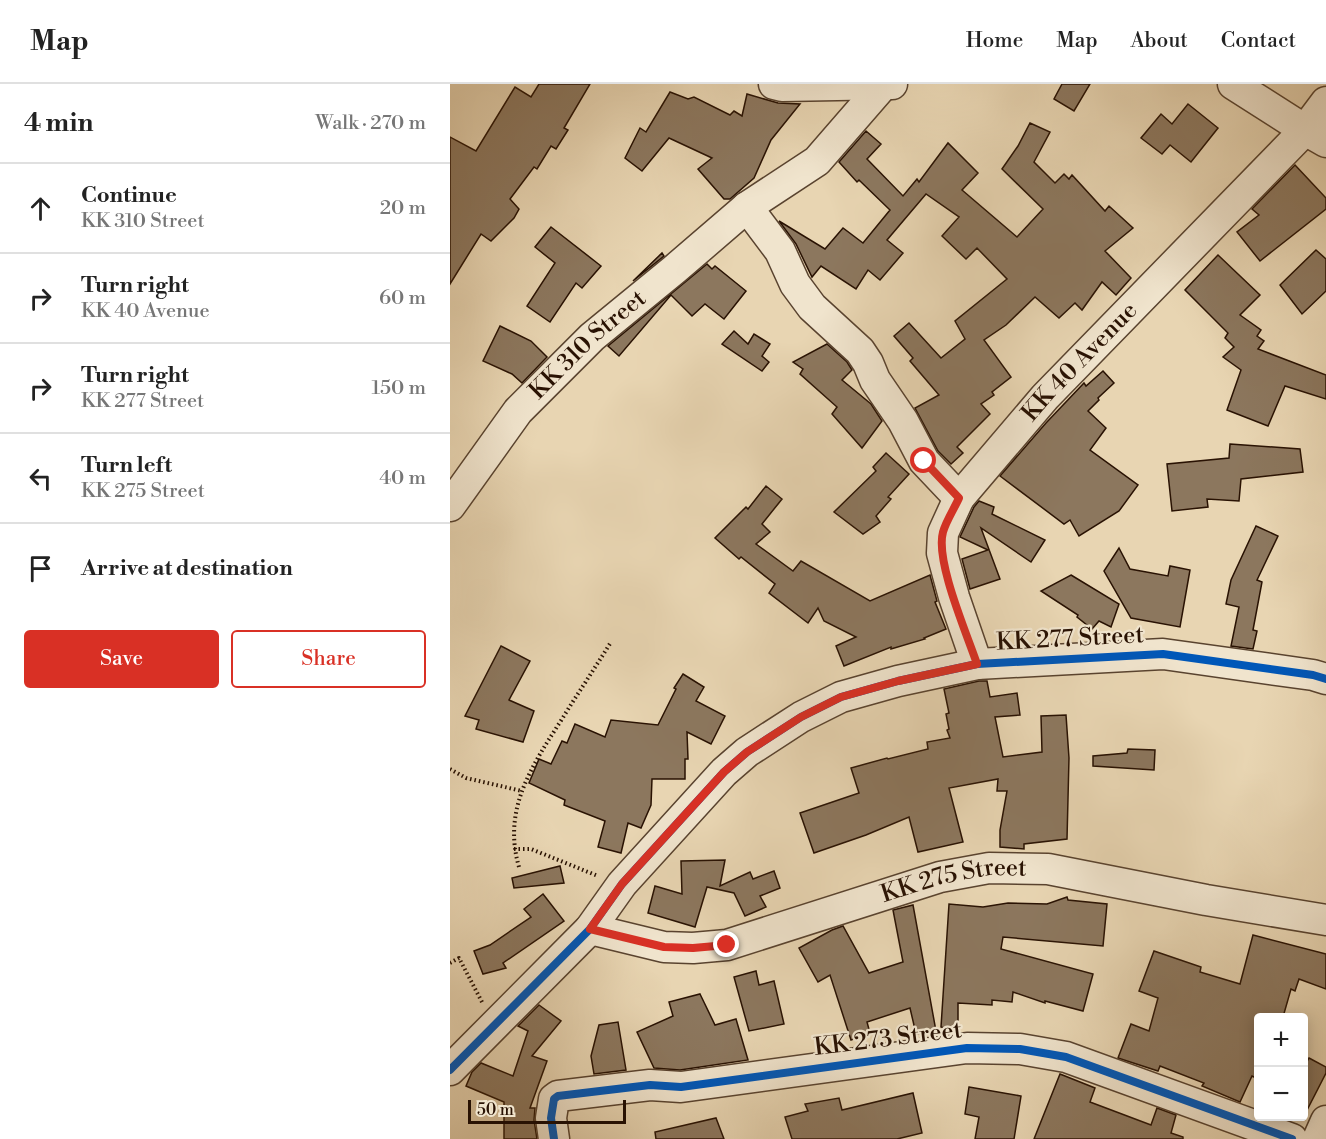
<!DOCTYPE html>
<meta charset="utf-8">
<style>
:root{--surface:#fff;--page:#f6f6f6;--text:#222;--muted:#767676;--line:#e0e0e0;--accent:#d93025}
body{margin:0;font-family:"Libre Bodoni",serif;background:var(--page);color:var(--text)}
.controls{position:absolute;right:18px;bottom:18px;display:grid;overflow:hidden;border-radius:6px;box-shadow:0 3px 15px #0003}
.controls button{width:54px;height:54px;display:grid;place-items:center;padding:0;border:0;border-bottom:2px solid var(--line);background:var(--surface);color:var(--text);font:30px sans-serif}
.scale{position:absolute;left:18px;bottom:15px;width:158px;box-sizing:border-box;padding-left:6px;border:3px solid #291203;border-top:0;font-size:16px;line-height:21px;white-space:nowrap;color:#291203;-webkit-text-stroke:4px #f0e4cd;paint-order:stroke}
.stop{position:absolute;width:18px;height:18px;margin:-14px;border:4px solid #d93025;border-radius:50%;background:#fff}
.stop.end{background:#d93025;border-color:#fff;box-shadow:0 2px 6px #0008}
.list{margin:0;padding:0;list-style:none}
h2{display:flex;justify-content:space-between;align-items:center;height:78px;margin:0;padding:0 24px;font-size:26px}
h2 small{font-size:20px;font-weight:400;color:var(--muted)}
.list li{display:grid;grid-template-columns:39px 1fr auto;gap:18px;align-items:center;box-sizing:border-box;height:90px;padding:0 24px;border-top:2px solid var(--line)}
.list b{display:block;font-size:22px;white-space:nowrap}
.list p{margin:0;font-size:20px;white-space:nowrap;color:var(--muted)}
.list em{font-size:20px;font-style:normal;color:var(--muted)}
.actions{display:flex;gap:12px;padding:18px 24px}
.actions a{flex:1;padding:14px 0;border:2px solid var(--accent);border-radius:6px;text-align:center;font-size:21px;color:var(--accent)}
.actions .main{background:var(--accent);color:#fff}
.icon{flex:none;width:33px;height:33px;fill:none;stroke:currentColor;stroke-width:2;stroke-linecap:round;stroke-linejoin:round}
.map{position:relative;flex:none;width:876px;height:1055px;overflow:hidden}
header{display:flex;align-items:center;gap:36px;box-sizing:border-box;height:84px;padding:0 30px;background:var(--surface);border-bottom:2px solid var(--line)}
header strong{font-size:28px}
nav{display:flex;gap:33px;margin-inline-start:auto;font-size:21px}
main{display:flex}
aside{flex:1;background:var(--surface)}
.map>svg:first-child{display:block}
.building{fill:#8c775e;stroke:#291203;stroke-width:1.5}
.lines{fill:none;stroke-linecap:round;stroke-linejoin:round}
.minor-casing{stroke:#59432f;stroke-width:33}
.path{stroke:#291203;stroke-width:4;stroke-dasharray:1.5 3;stroke-linecap:butt}
.minor{stroke:#f0e4cd;stroke-width:30}
.cycleway-casing{stroke:#f0e4cd;stroke-width:11}
.cycleway{stroke:#0057b8;stroke-width:8}
.route{stroke:#d93025;stroke-width:8}
.labels{text-anchor:middle;dominant-baseline:central;stroke-width:4.5;stroke-linejoin:round;paint-order:stroke}
.street-label{font-size:24px;fill:#291203;stroke:#f0e4cd}
</style>
<header>
<strong>Map</strong>
<nav><a>Home</a><a>Map</a><a>About</a><a>Contact</a></nav>
</header>
<main>
<aside>
<h2>4 min<small>Walk · 270 m</small></h2>
<ul class="list">
<li><svg class="icon" aria-label="ahead" viewBox="0 0 24 24"><path d="M12 20V5M6 11l6-6 6 6"/></svg><div><b>Continue</b><p>KK 310 Street</p></div><em>20 m</em></li>
<li><svg class="icon" aria-label="right" viewBox="0 0 24 24"><path d="M7 20v-9h11M14 6l5 5-5 5"/></svg><div><b>Turn right</b><p>KK 40 Avenue</p></div><em>60 m</em></li>
<li><svg class="icon" aria-label="right" viewBox="0 0 24 24"><path d="M7 20v-9h11M14 6l5 5-5 5"/></svg><div><b>Turn right</b><p>KK 277 Street</p></div><em>150 m</em></li>
<li><svg class="icon" aria-label="left" viewBox="0 0 24 24"><path d="M17 20v-9H6M10 6l-5 5 5 5"/></svg><div><b>Turn left</b><p>KK 275 Street</p></div><em>40 m</em></li>
<li><svg class="icon" aria-label="arrive" viewBox="0 0 24 24"><path d="M6 21V4h12l-3 4 3 4H6"/></svg><div><b>Arrive at destination</b></div></li>
</ul>
<div class="actions"><a class="main">Save</a><a>Share</a></div>
</aside>
<div class="map">
<svg width="876" height="1055" viewBox="0 0 876 1055">
<rect width="100%" height="100%" fill="#e8d5b2"/>
<filter id="stains"><feTurbulence type="fractalNoise" baseFrequency=".00333" numOctaves="4"/><feColorMatrix values="0 0 0 0 .2 0 0 0 0 .09 0 0 0 0 .02 0 0 0 .5 -.17"/></filter>
<radialGradient id="worn" r=".72"><stop offset=".6" stop-color="#630" stop-opacity="0"/><stop offset="1" stop-color="#630" stop-opacity=".3"/></radialGradient>
<g class="building">
<path d="M89,0H140L114,44L118,46L106,65L101,62L87,85L84,83L60,115L69,125L64,134L41,157L31,150L0,200V53L26,67L65,3L81,13Z"/>
<path d="M612,0H640L624,27L604,15Z"/>
<path d="M220,8L238,15L244,13L280,31L284,27L292,32L297,10L328,19L350,20L321,56L304,94L280,115H274L248,85L262,74L219,54L192,87L175,74L190,44L196,48Z"/>
<path d="M738,20L768,44L741,78L720,61L712,70L691,54L711,30L722,40Z"/>
<path d="M580,39L600,48L584,78L605,99L614,90L619,95L622,91L655,127L659,122L683,144L655,167L681,194L666,211L652,198L632,226L625,219L609,234L585,213L556,241L534,256L561,293L542,308L544,311L531,320L540,330L507,363L513,369L501,380L488,367L465,324L489,311L460,277L463,274L444,252L459,239L491,274L515,255L505,237L557,195L527,164L516,175L492,152L509,133L476,110L437,156L453,169L430,196L418,186L406,205L371,182L362,193L346,160L329,137L375,165L393,144L413,159L440,126L409,96L407,98L389,78L416,47L431,60L417,75L453,112L467,95L469,98L498,59L528,89L512,106L567,153L593,125L552,85L568,62Z"/>
<path d="M845,81L876,114V125L810,177L787,148L809,131L802,125Z"/>
<path d="M101,143L151,182L132,204L126,199L100,238L77,222L105,179L85,163Z"/>
<path d="M866,166L876,175V207L852,230L830,201Z"/>
<path d="M212,169L214,172L183,197Z"/>
<path d="M768,171L810,211L790,231L811,246L807,252L814,257L808,265L876,291V315L835,302L818,342L777,326L791,286L773,273L784,263L775,254L778,249L735,206Z"/>
<path d="M257,180L262,185L265,182L296,207L274,235L255,220L242,232L221,211L169,272L158,262Z"/>
<path d="M50,242L81,257L97,273L72,299L62,290L33,277Z"/>
<path d="M284,247L298,260L304,250L320,260L312,272L319,278L312,287L272,260Z"/>
<path d="M377,260L397,278L402,286L392,296L421,320L432,337L412,364L382,330L387,323L350,290L353,285L343,278Z"/>
<path d="M653,287L664,299L648,314L649,316L638,327L656,344L640,366L688,401L669,427L629,452L620,436L614,440L550,392L596,339L634,299L636,302Z"/>
<path d="M780,360L850,365L853,388L791,395L789,417L757,415L758,423L722,427L717,380L779,374Z"/>
<path d="M436,369L459,390L438,413L441,415L426,432L430,438L413,450L384,428L426,387L423,383Z"/>
<path d="M316,402L332,415L312,440L320,448L306,460L343,487L351,477L420,517L480,491L487,517L485,518L496,545L474,554L475,555L441,565V563L394,582L386,562L406,553L374,537L368,524L358,539L319,509L325,500L291,473L289,475L265,454L296,423L298,425Z"/>
<path d="M529,417L544,423L542,430L595,456L581,478L531,444L550,495L520,505L512,475L538,466L510,453L524,423Z"/>
<path d="M806,442L828,452L807,496L812,498L803,546L807,547L803,565L781,562L789,523L776,520L781,496Z"/>
<path d="M669,464L680,485L718,492L720,482L740,486L730,543L681,534L654,487Z"/>
<path d="M621,491L669,520L661,543L649,537L642,545L627,533L628,531L591,507Z"/>
<path d="M51,562L80,577L59,616L84,627L73,658L26,645L29,636L15,632Z"/>
<path d="M233,590L254,603L246,617L275,632L261,660L237,648L238,675H235V695H202L201,721L191,744L178,739L171,769L148,763L155,737L114,721L115,716L79,699L89,675L101,680L112,657L117,659L125,640L155,653L161,636L208,641L226,605L224,604Z"/>
<path d="M529,597H537L540,613L567,609L570,631L545,633L553,673L592,668L591,632L616,631L619,674L617,755L574,760V765L550,763V746L557,707H547L548,695L499,704L513,758L468,768L459,733L416,751L364,769L350,729L409,709L401,684L437,674L438,675L478,665L477,658L500,654L497,646L499,645L496,630L499,629L494,605Z"/>
<path d="M678,665L705,666L704,686L643,682V672L677,669Z"/>
<path d="M275,776L270,802L300,788L303,795L324,787L330,804L310,812L316,823L295,832L284,809L257,803L245,843L198,829L205,802L232,810L231,777Z"/>
<path d="M110,782L114,799L64,804L62,794Z"/>
<path d="M93,810L114,837L53,879L56,884L33,890L24,867L40,861L81,833L74,825Z"/>
<path d="M617,813L618,816L657,820L653,862L553,853L551,865L643,890L633,927L595,917V919L563,908L562,918L542,916V921L508,919V948L491,943L499,820L533,823L558,819L597,820Z"/>
<path d="M463,821L486,947L466,950L460,924L417,938L420,949L401,956L380,891L368,898L349,864L382,846L393,842L419,889L453,878L443,826Z"/>
<path d="M803,851L876,870V905L849,895L845,907L841,905L833,933H808V995L802,992L790,1018L752,1002L754,999L710,982L708,987L668,974L681,940L699,947L708,914L689,907L704,867L751,883L750,888L790,900Z"/>
<path d="M306,887L309,901L324,897L334,940L299,947L284,893Z"/>
<path d="M250,910L265,941L286,935L298,976L230,986L204,984L187,948L223,932L219,918Z"/>
<path d="M89,921L111,937L82,972L97,977L80,1024H85L84,1036L87,1055H54V1018L16,1002L22,988L31,979L63,992L78,947L68,942Z"/>
<path d="M168,938L176,986L144,990L141,972L149,941Z"/>
<path d="M859,974L876,983V989L854,1032V983Z"/>
<path d="M610,990L645,1004L640,1018L701,1041L707,1024L726,1031L721,1049L733,1053V1055H584Z"/>
<path d="M519,1003L571,1012L564,1055H525L529,1033L515,1030Z"/>
<path d="M463,1009L472,1049L447,1055H342L335,1033L358,1027L355,1020L389,1014L392,1026Z"/>
<path d="M266,1034L274,1055H206L205,1048Z"/>
</g>
<g class="lines">
<defs>
<g id="minor">
<path d="M324,0L332,2L442,0"/>
<path d="M783,0L855,46L876,58"/>
<path d="M297,123L330,167L345,200L362,223L410,267L418,279L425,296L453,337L474,377L509,414"/>
<path id="s1" d="M0,422L68,327L142,253L225,185L297,123L367,77L433,1"/>
<path id="s2" d="M527,580L504,513L492,469L493,449L509,414L595,313L855,46L876,18"/>
<path id="s3" d="M140,845L214,863L243,864L277,861L490,793L539,784L598,785L756,816L876,836"/>
<path d="M0,986L140,845L172,800L274,688L297,668L351,633L391,613L448,597L527,580L713,570L863,591L876,595"/>
<path d="M104,1055L101,1034L104,1015L108,1012L200,1001L231,1003L517,964L570,965L616,973L842,1055"/>
<path d="M868,1055L876,1037"/>
</g>
</defs>
<use href="#minor" class="minor-casing"/>
<g class="path">
<path d="M0,685L16,694L72,707"/>
<path d="M64,765H81L148,792"/>
<path d="M69,783C52,725 82,682 112,635C128,609 145,584 161,558"/>
<path d="M0,879L9,874L33,920"/>
</g>
<use href="#minor" class="minor"/>
<defs>
<g id="cycleway">
<path d="M0,986L140,845L172,800L274,688L297,668L351,633L391,613L448,597L527,580L713,570L863,591L876,595"/>
<path d="M104,1055L101,1034L104,1015L108,1012L200,1001L231,1003L517,964L570,965L616,973L842,1055"/>
</g>
</defs>
<use href="#cycleway" class="cycleway-casing"/>
<use href="#cycleway" class="cycleway"/>
</g>
<g class="lines">
<path class="route" d="M277,861L243,864L214,863L140,845L172,800L274,688L297,668L351,633L391,613L448,597L527,580C517,550 485,477 493,448C496,437 504,425 509,414L474,377"/>
</g>
<g class="labels">
<g class="street-label">
<text stroke="none"><textPath href="#s1" startOffset="213">KK 310 Street</textPath></text>
<text stroke="none"><textPath href="#s2" startOffset="357">KK 40 Avenue</textPath></text>
<text transform="translate(620 555) rotate(-3)">KK 277 Street</text>
<text stroke="none"><textPath href="#s3" startOffset="376">KK 275 Street</textPath></text>
<text transform="translate(438 955) rotate(-7)">KK 273 Street</text>
</g>
</g>
<rect width="100%" height="100%" filter="url(#stains)"/>
<rect width="100%" height="100%" fill="url(#worn)"/>
</svg>
<div class="controls">
<button>+</button>
<button>−</button>
</div>
<div class="scale">50 m</div>
<div class="stop" style="left:474px;top:377px"></div>
<div class="stop end" style="left:277px;top:861px"></div>
</div>
</main>
